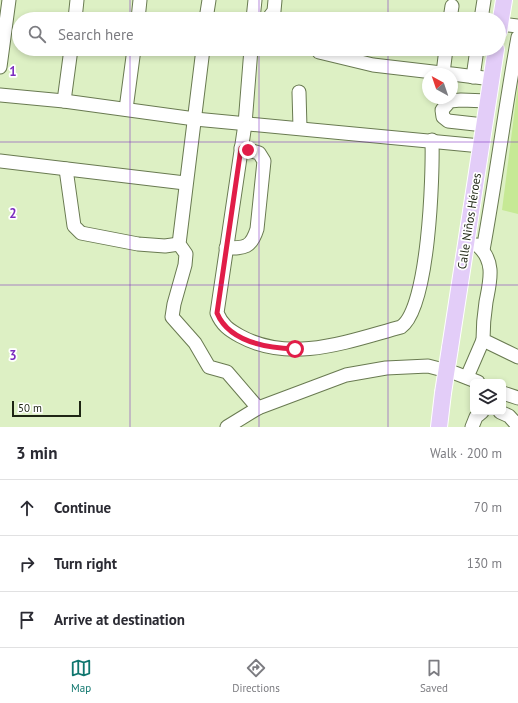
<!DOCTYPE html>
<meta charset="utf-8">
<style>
:root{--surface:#fff;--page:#f2f2f3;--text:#2b2b33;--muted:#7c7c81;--line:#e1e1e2;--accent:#0f766e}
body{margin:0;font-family:"PT Sans",sans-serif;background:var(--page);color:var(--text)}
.controls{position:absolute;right:12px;bottom:12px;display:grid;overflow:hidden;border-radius:6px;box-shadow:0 2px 6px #0003}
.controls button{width:36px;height:36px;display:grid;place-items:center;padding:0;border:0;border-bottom:1px solid var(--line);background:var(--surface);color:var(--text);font:20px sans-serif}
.compass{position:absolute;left:422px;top:68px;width:36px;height:36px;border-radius:50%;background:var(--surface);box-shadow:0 2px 6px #0003;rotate:320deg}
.scale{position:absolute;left:12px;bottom:10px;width:69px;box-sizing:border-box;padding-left:4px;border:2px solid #1e2514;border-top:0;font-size:11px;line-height:14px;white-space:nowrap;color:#1e2514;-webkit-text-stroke:3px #fff;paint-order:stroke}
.stop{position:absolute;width:12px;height:12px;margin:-9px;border:3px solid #e11d48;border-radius:50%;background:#fff}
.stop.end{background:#e11d48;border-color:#fff;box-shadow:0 1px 4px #0008}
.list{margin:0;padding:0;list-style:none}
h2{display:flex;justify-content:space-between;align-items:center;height:52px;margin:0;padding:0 16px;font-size:17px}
h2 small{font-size:13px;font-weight:400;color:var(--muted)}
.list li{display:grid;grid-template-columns:26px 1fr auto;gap:12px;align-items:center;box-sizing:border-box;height:56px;padding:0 16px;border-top:1px solid var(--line)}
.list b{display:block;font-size:15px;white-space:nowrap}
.list em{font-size:13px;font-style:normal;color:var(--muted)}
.icon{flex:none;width:22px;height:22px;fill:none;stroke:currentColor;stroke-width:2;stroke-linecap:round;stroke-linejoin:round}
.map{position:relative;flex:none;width:518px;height:427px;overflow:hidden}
.search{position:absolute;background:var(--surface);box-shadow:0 2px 6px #0003;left:12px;right:12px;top:12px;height:44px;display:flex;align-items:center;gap:10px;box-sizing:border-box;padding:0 14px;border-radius:22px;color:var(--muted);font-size:15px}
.sheet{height:220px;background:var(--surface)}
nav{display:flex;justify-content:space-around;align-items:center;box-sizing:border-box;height:56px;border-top:1px solid var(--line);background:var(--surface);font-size:11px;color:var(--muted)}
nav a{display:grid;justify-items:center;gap:2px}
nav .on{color:var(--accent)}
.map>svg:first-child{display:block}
.green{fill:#c6e995}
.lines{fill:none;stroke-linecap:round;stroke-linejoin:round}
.minor-casing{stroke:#697a51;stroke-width:15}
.major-casing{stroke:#fff;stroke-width:18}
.minor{stroke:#fff;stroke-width:13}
.major{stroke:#e3cdf8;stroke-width:16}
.major-bridge-casing{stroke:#fff;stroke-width:18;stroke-linecap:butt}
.major-bridge{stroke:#e3cdf8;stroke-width:16}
.route{stroke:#e11d48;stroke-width:5}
.grid{fill:none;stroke:#7b2cbf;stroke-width:1;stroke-opacity:0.55}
.labels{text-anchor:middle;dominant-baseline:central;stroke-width:3.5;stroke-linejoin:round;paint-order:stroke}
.street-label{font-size:12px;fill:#1e2514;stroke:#fff}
.grid-label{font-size:13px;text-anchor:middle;font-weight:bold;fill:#7b2cbf;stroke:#fff;stroke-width:3.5;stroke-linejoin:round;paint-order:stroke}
</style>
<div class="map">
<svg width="518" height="427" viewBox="0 0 518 427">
<rect width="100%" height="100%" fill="#ddf0c4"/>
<path class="green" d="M518,84V214L502,210Z"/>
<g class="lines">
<defs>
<g id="minor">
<path d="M75,19L77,0"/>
<path d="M138,19L140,0"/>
<path d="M206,19L209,0"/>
<path d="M253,19L255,0"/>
<path d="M268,19L274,11L275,0"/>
<path d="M450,19L452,6"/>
<path d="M481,19L484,0"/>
<path d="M500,24L518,26"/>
<path d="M203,49L179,244L186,254L185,265L174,304L172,317L195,343L209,367L227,372L258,408"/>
<path d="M251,49L245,124L217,313C222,325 229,330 240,336C291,364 349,341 401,327C429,308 433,175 432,140"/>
<path d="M319,52L373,65L450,74"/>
<path d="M0,67L9,0"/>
<path d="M443,73L446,49"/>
<path d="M452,74L492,79"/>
<path d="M473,77L477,49"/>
<path d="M299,92L300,128"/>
<path d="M0,95L64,101L195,119L481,146"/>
<path d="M64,101L71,49"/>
<path d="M126,109L134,49"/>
<path d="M484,125L448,121L443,117L442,110L450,101L461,100L488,101"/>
<path d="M0,161L185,183"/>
<path d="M66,169L74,226L81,233L138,244L165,246L179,244"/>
<path d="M477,245C496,261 490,281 486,302C484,315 483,327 483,340L518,357"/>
<path d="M226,248C245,248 251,248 257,229L264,161L259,153L241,148"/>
<path d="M483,250C496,179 505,108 518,37"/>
<path d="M467,377L483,340"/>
<path d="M503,393L518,398"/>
<path d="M500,412L509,416L518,426"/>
<path d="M227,427L258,408L346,375L386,368L428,366L455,373L478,382"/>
<path d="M472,427L476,417L482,412"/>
</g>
<g id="major">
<path d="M499,31L504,0"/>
<path d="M450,348L496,49"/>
<path d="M439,427L443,393"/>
</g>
</defs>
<use href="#minor" class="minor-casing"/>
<use href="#major" class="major-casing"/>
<use href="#minor" class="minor"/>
<use href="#major" class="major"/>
<defs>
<path id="major-bridge" d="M443,393L450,348"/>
</defs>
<use href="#major-bridge" class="major-bridge-casing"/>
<use href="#major-bridge" class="major-bridge"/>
</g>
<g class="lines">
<path class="route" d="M248,150L241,148L217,313C229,342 268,348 295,349"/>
</g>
<path class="grid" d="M130,0V19M259,0V19M388,0V19M130,49V427M259,49V427M388,49V427M0,142H518M0,285H518"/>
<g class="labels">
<g class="street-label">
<text transform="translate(469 221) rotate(-81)">Calle Niños Héroes</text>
</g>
</g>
<g class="grid-label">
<text x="13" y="76">1</text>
<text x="13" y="218">2</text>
<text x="13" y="360">3</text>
</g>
</svg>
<div class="controls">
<button><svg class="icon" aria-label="layers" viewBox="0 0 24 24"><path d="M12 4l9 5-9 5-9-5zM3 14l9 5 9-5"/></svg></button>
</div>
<svg class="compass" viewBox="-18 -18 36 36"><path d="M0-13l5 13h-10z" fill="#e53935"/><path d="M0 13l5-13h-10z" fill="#7c7c81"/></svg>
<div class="scale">50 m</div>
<div class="stop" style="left:295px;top:349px"></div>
<div class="stop end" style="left:248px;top:150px"></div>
<div class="search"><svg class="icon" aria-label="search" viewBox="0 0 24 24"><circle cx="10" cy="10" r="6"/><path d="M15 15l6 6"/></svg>Search here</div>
</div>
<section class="sheet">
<h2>3 min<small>Walk · 200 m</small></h2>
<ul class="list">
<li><svg class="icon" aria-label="ahead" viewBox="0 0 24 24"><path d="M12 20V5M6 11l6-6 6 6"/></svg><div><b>Continue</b></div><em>70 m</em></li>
<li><svg class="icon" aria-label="right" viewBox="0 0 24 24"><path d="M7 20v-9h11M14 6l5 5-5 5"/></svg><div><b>Turn right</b></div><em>130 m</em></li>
<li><svg class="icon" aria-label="arrive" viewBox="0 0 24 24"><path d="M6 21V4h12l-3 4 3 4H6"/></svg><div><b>Arrive at destination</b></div></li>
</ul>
</section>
<nav>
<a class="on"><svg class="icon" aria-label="map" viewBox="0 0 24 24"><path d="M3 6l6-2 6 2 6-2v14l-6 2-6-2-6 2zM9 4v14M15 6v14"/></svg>Map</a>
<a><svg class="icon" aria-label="directions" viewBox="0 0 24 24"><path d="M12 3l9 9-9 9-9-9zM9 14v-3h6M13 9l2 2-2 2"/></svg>Directions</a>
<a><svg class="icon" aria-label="saved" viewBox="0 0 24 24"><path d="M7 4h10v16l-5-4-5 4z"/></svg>Saved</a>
</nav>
